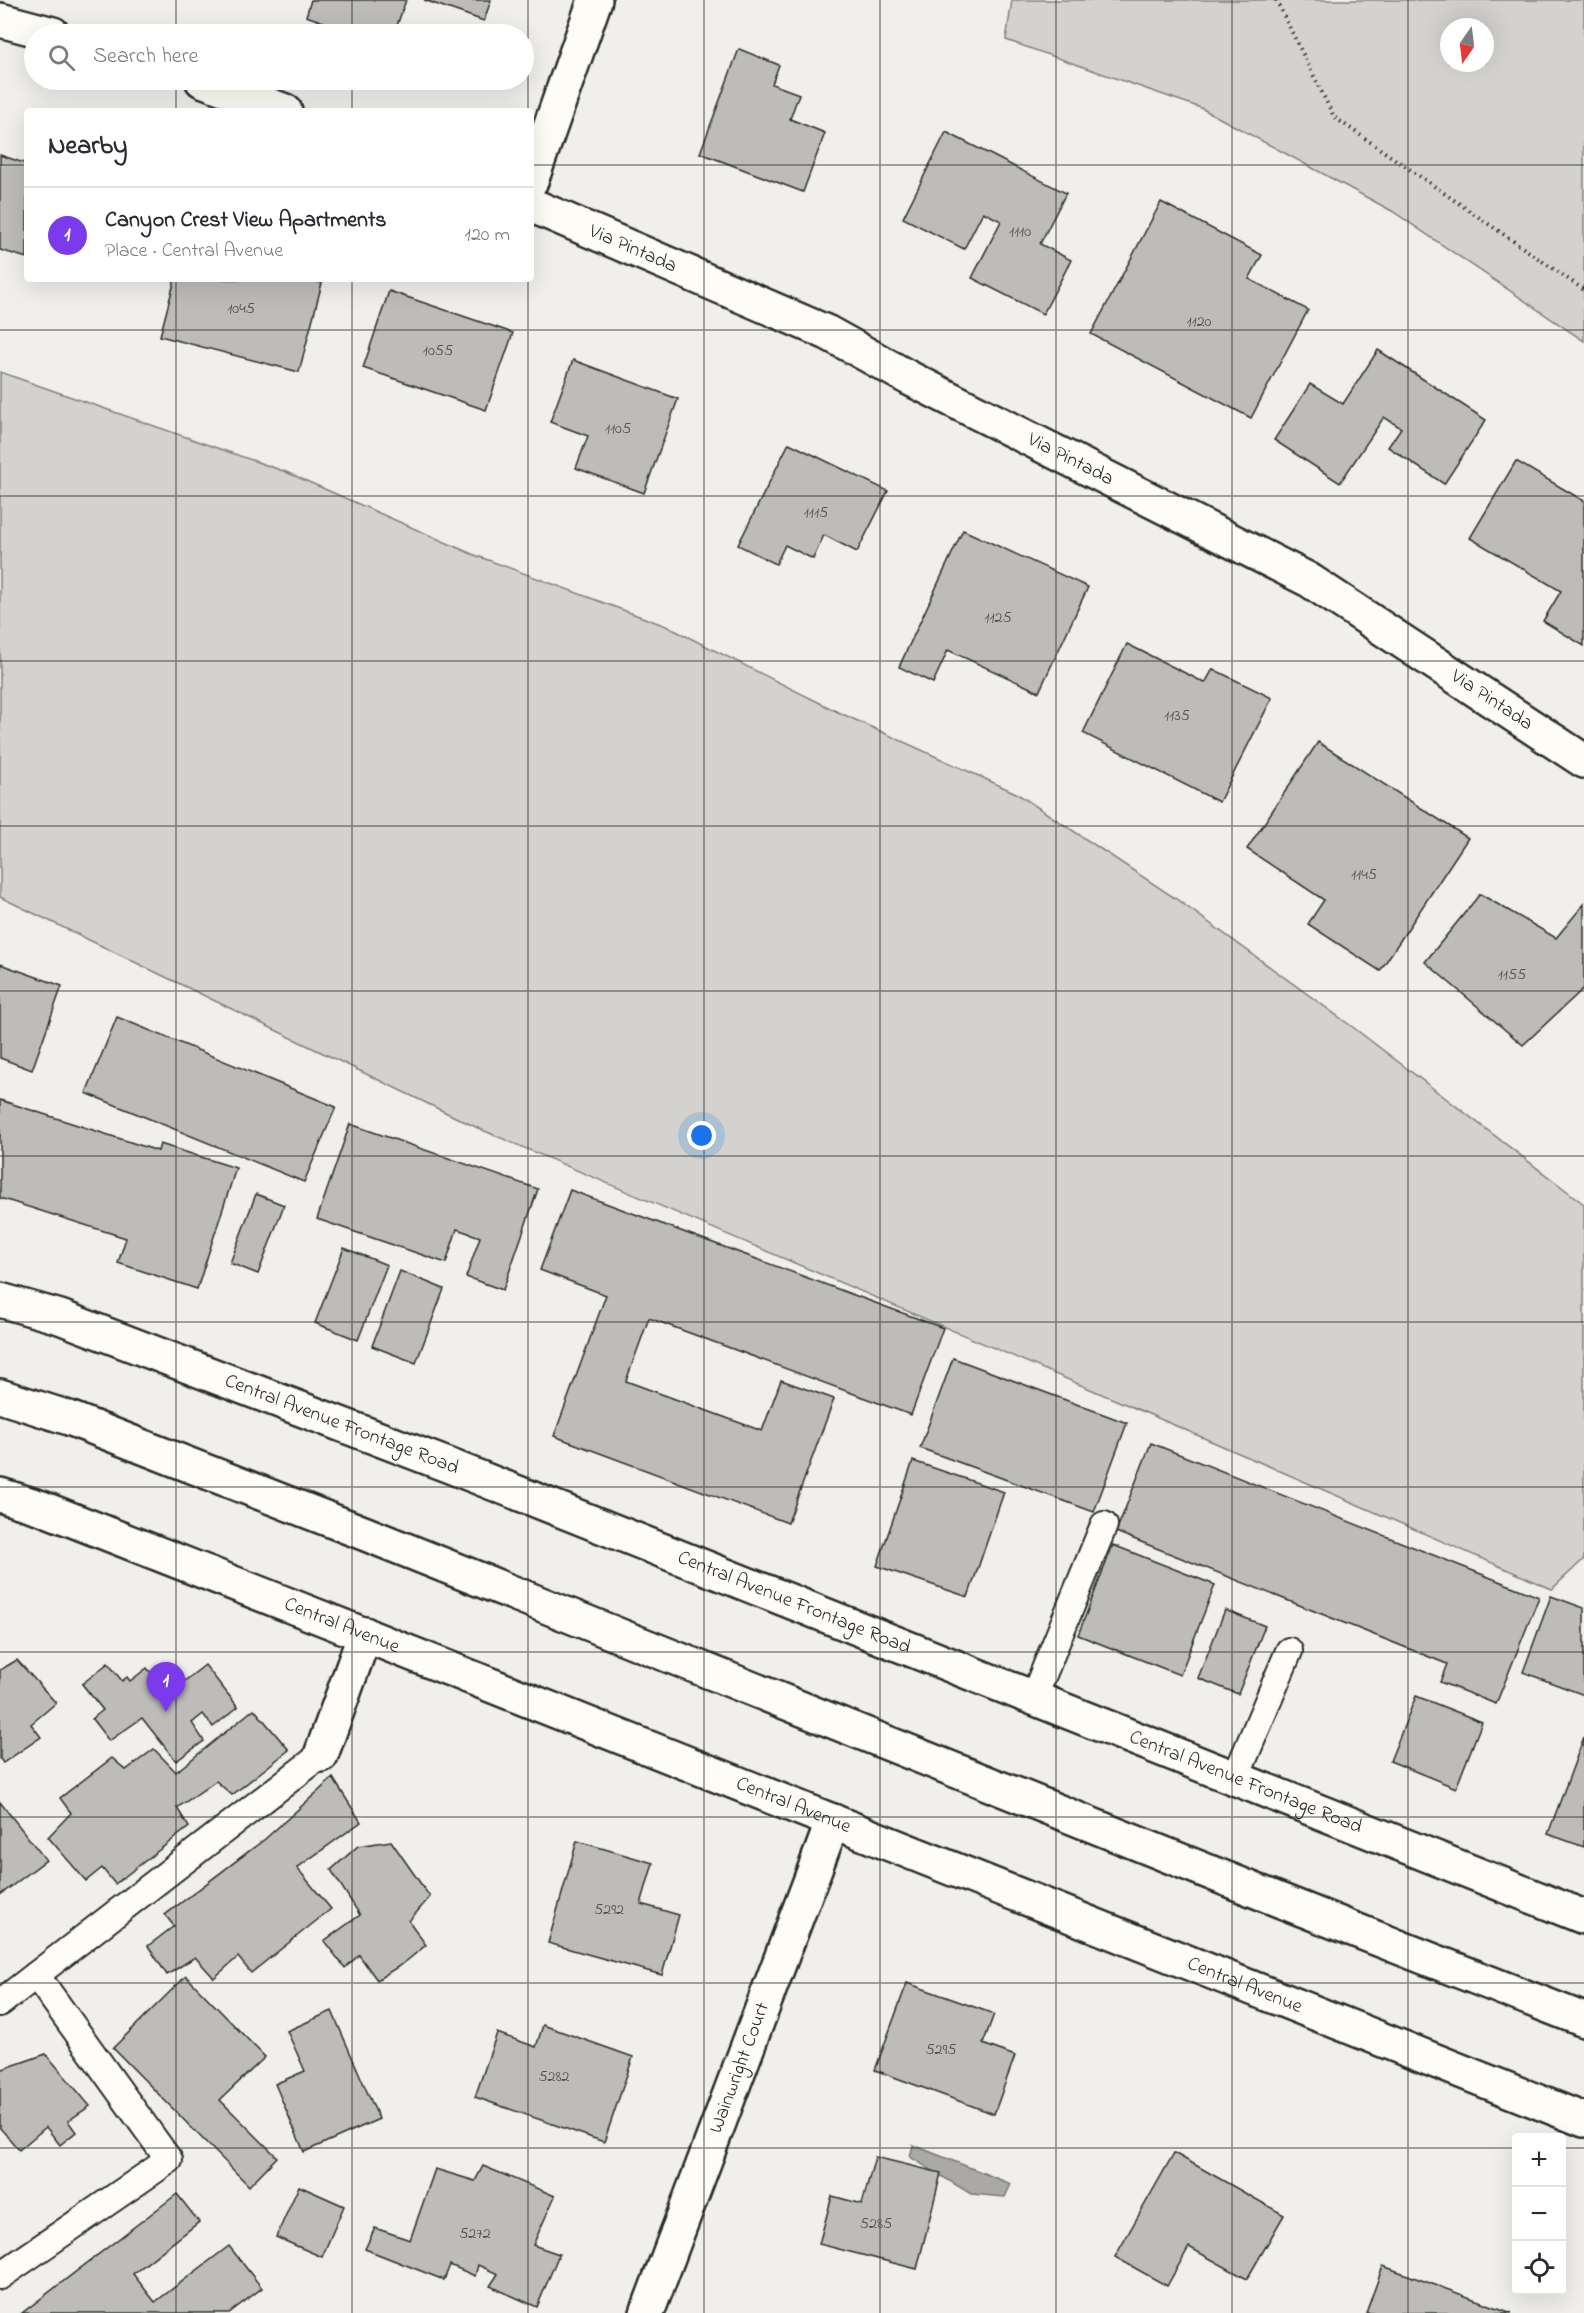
<!DOCTYPE html>
<meta charset="utf-8">
<style>
:root{--surface:#fff;--page:#f2f2f3;--text:#2b2b33;--muted:#7c7c81;--line:#e1e1e2;--accent:#7c3aed}
body{margin:0;font-family:"Indie Flower",sans-serif;background:var(--page);color:var(--text)}
.controls{position:absolute;right:18px;bottom:18px;display:grid;overflow:hidden;border-radius:6px;box-shadow:0 6px 24px #0002}
.controls button{width:54px;height:54px;display:grid;place-items:center;padding:0;border:0;border-bottom:2px solid var(--line);background:var(--surface);color:var(--text);font:30px sans-serif}
.compass{position:absolute;left:1440px;top:18px;width:54px;height:54px;border-radius:50%;background:var(--surface);box-shadow:0 6px 24px #0002;rotate:194deg}
.you{position:absolute;left:702px;top:1136px;width:21px;height:21px;margin:-15px;border:4px solid #fff;border-radius:50%;background:#1a73e8;box-shadow:0 0 0 9px #1a73e833}
.badge{display:grid;place-items:center;width:39px;height:39px;border-radius:50%;background:var(--accent);color:#fff;font-size:20px;font-weight:700}
.pin{position:absolute;translate:-50% -50px;filter:drop-shadow(0 2px 3px #0008)}
.pin::after{content:'';position:absolute;top:32px;width:21px;height:18px;background:inherit;clip-path:polygon(0 0,100% 0,50% 100%)}
.list{margin:0;padding:0;list-style:none}
h2{display:flex;justify-content:space-between;align-items:center;height:78px;margin:0;padding:0 24px;font-size:26px}
h2 small{font-size:20px;font-weight:400;color:var(--muted)}
.list li{display:grid;grid-template-columns:39px 1fr auto;gap:18px;align-items:center;box-sizing:border-box;height:96px;padding:0 24px;border-top:2px solid var(--line)}
.list b{display:block;font-size:22px;white-space:nowrap}
.list p{margin:0;font-size:20px;white-space:nowrap;color:var(--muted)}
.list em{font-size:20px;font-style:normal;color:var(--muted)}
.icon{flex:none;width:33px;height:33px;fill:none;stroke:currentColor;stroke-width:2;stroke-linecap:round;stroke-linejoin:round}
.map{position:relative;flex:none;width:1584px;height:2313px;overflow:hidden}
.search{position:absolute;background:var(--surface);box-shadow:0 6px 24px #0002;left:24px;top:24px;width:510px;height:66px;display:flex;align-items:center;gap:15px;box-sizing:border-box;padding:0 21px;border-radius:33px;color:var(--muted);font-size:22px}
.panel{position:absolute;background:var(--surface);box-shadow:0 6px 24px #0002;left:24px;top:108px;width:510px;height:174px;border-radius:6px}
.map>svg:first-child{display:block}
.green{fill:#d3d2cf;stroke:#7f7e7d;stroke-width:1.5;fill-rule:evenodd}
.water{fill:#aaa9a7;stroke:#777775;stroke-width:1.5}
.building{fill:#bdbcb8;stroke:#2b2b2b;stroke-width:1.5}
.lines{fill:none;stroke-linecap:round;stroke-linejoin:round}
.service-casing{stroke:#2b2b2b;stroke-width:30}
.minor-casing{stroke:#2b2b2b;stroke-width:38}
.secondary-casing{stroke:#2b2b2b;stroke-width:38}
.path{stroke:#2b2b2b;stroke-width:4;stroke-dasharray:1.5 4.5;stroke-linecap:butt}
.service{stroke:#fdfcf7;stroke-width:26}
.minor{stroke:#fdfcf7;stroke-width:33}
.secondary{stroke:#fdfcf7;stroke-width:33}
.grid{fill:none;stroke:#2b2b2b;stroke-width:1.5;stroke-opacity:0.55}
.labels{text-anchor:middle;dominant-baseline:central;stroke-width:5;stroke-linejoin:round;paint-order:stroke}
.number-label{font-size:16px;fill:#504f4e}
.street-label{font-size:20px;fill:#2b2b2b;stroke:#fdfcf7}
</style>
<div class="map">
<svg width="1584" height="2313" viewBox="0 0 1584 2313">
<rect width="100%" height="100%" fill="#f0efeb"/>
<filter id="ink" filterUnits="userSpaceOnUse"><feTurbulence type="fractalNoise" baseFrequency=".0167" numOctaves="2"/><feDisplacementMap in="SourceGraphic" scale="12" xChannelSelector="R" yChannelSelector="G"/><feConvolveMatrix kernelMatrix="1 2 1 2 8 2 1 2 1" color-interpolation-filters="sRGB"/></filter>
<g filter="url(#ink)">
<g class="green">
<path d="M1012,0H1584V341L1392,211L1201,108L1006,40ZM1449,27H1485V63H1449Z"/>
<path d="M0,372L286,472L472,554L666,626L838,712L1016,793L1175,898L1354,1028L1584,1204V1559L1552,1589L1144,1412L480,1129L0,897Z"/>
</g>
<path class="water" d="M913,2145L1011,2184L1005,2197L971,2194L910,2157Z"/>
<g class="building">
<path d="M311,0H406L394,34H358L306,16Z"/>
<path d="M424,0H491L484,21Z"/>
<path d="M739,49L779,65L772,84L799,94L790,119L825,133L803,192L700,153Z"/>
<path d="M946,132L1066,193L1040,244L1071,260L1043,314L972,278L1001,221L983,212L964,249L903,218Z"/>
<path d="M0,155L27,164V258L0,250Z"/>
<path d="M1161,202L1262,255L1249,279L1308,310L1251,418L1091,334Z"/>
<path d="M175,279H305L322,283L299,372L160,336Z"/>
<path d="M389,291L513,333L486,410L363,368Z"/>
<path d="M1378,350L1486,420L1444,484L1388,447L1401,428L1384,417L1340,483L1274,440L1310,384L1343,404Z"/>
<path d="M573,360L678,399L644,493L576,468L588,436L550,422Z"/>
<path d="M789,443L888,491L857,552L824,535L813,559L785,545L776,564L738,545Z"/>
<path d="M1516,461L1584,501V646L1543,621L1561,591L1470,538Z"/>
<path d="M963,530L1088,587L1039,692L948,650L933,683L899,667Z"/>
<path d="M1127,644L1205,683L1213,669L1272,698L1219,802L1083,733Z"/>
<path d="M1318,742L1468,838L1380,971L1308,924L1324,900L1247,849Z"/>
<path d="M1480,894L1556,938L1584,904V988L1523,1045L1425,962Z"/>
<path d="M0,964L62,986L32,1070L0,1058Z"/>
<path d="M117,1017L336,1107L304,1182L86,1093Z"/>
<path d="M0,1100L158,1151L160,1144L236,1168L197,1289L118,1263L126,1238L0,1198Z"/>
<path d="M350,1124L538,1189L503,1290L466,1277L480,1237L457,1229L446,1263L317,1219Z"/>
<path d="M570,1190L943,1328L911,1415L649,1318L626,1381L762,1431L781,1380L834,1399L788,1523L554,1436L606,1295L540,1270Z"/>
<path d="M256,1194L284,1205L258,1274L230,1263Z"/>
<path d="M344,1248L387,1265L358,1340L315,1323Z"/>
<path d="M400,1271L444,1289L416,1363L372,1346Z"/>
<path d="M953,1358L1127,1423L1094,1512L920,1448Z"/>
<path d="M1151,1443L1539,1597L1496,1704L1440,1682L1447,1664L1116,1532Z"/>
<path d="M913,1461L1004,1492L968,1597L877,1566Z"/>
<path d="M1113,1545L1215,1585L1180,1675L1078,1635Z"/>
<path d="M1551,1596L1584,1608V1695L1523,1672Z"/>
<path d="M1225,1610L1265,1626L1238,1694L1198,1678Z"/>
<path d="M17,1660L56,1703L31,1724L41,1737L3,1763L0,1759V1670Z"/>
<path d="M108,1663L122,1681L127,1677L130,1681L147,1668L168,1694L205,1665L238,1707L213,1727L203,1714L192,1723L204,1741L176,1761L142,1718L109,1741L92,1719L103,1710L82,1684Z"/>
<path d="M1416,1696L1482,1722L1456,1788L1390,1761Z"/>
<path d="M254,1709L289,1750L232,1795L216,1781L177,1808L189,1827L115,1884L102,1868L86,1881L48,1837L71,1813L60,1798L112,1758L126,1770L154,1749L176,1772Z"/>
<path d="M1584,1737V1847L1548,1834Z"/>
<path d="M333,1778L361,1822L297,1868L331,1909L251,1973L238,1957L214,1978L195,1957L167,1975L148,1946L174,1926L165,1915L265,1839Z"/>
<path d="M0,1802L46,1860L0,1895Z"/>
<path d="M391,1841L430,1897L409,1921L426,1945L404,1963L377,1980L359,1955L345,1968L324,1941L360,1915L331,1870L358,1846Z"/>
<path d="M577,1841L653,1863L641,1904L679,1915L662,1975L548,1943Z"/>
<path d="M186,1976L265,2057L220,2100L277,2157L249,2186L113,2048Z"/>
<path d="M907,1983L994,2014L983,2044L1015,2056L994,2114L875,2070Z"/>
<path d="M332,2011L379,2119L304,2152L275,2084L305,2071L287,2031Z"/>
<path d="M543,2025L633,2057L604,2142L475,2097L497,2033L536,2047Z"/>
<path d="M46,2054L90,2106L68,2121L76,2132L60,2145L46,2127L19,2150L0,2128V2070Z"/>
<path d="M1174,2153L1284,2215L1247,2279L1189,2247L1167,2286L1115,2257Z"/>
<path d="M875,2157L941,2173L917,2269L819,2244L832,2196L862,2204Z"/>
<path d="M483,2166L555,2196L533,2245L559,2254L537,2307L490,2286L498,2274L478,2265L475,2276L450,2265L444,2280L365,2249L375,2228L410,2240L435,2169L475,2181Z"/>
<path d="M299,2186L344,2206L322,2257L276,2237Z"/>
<path d="M177,2194L199,2222L133,2274L155,2302L229,2246L262,2288L229,2313H22Z"/>
<path d="M1383,2266L1512,2313H1366Z"/>
</g>
<g class="lines">
<defs>
<g id="service">
<path d="M1033,1699L1104,1525"/>
<path d="M1235,1779L1289,1651"/>
<path d="M0,2003L36,1975"/>
<path d="M0,2276L169,2160L36,1975L321,1755"/>
</g>
<g id="minor">
<path d="M0,20L53,34"/>
<path d="M202,80L285,111"/>
<path d="M531,181L595,0"/>
<path id="s1" d="M531,205L828,333L909,378L1309,580L1584,761"/>
<path id="s2" d="M0,1300L60,1317L450,1466L1584,1917"/>
<path d="M321,1755L365,1634"/>
<path id="s3" d="M647,2313L833,1821"/>
</g>
<g id="secondary">
<path d="M0,1396L69,1418L366,1534L1279,1900L1584,2020"/>
<path id="s4" d="M0,1495L42,1508C557,1709 1069,1917 1584,2120"/>
</g>
</defs>
<use href="#service" class="service-casing"/>
<use href="#minor" class="minor-casing"/>
<use href="#secondary" class="secondary-casing"/>
<path class="path" d="M1276,0L1334,117L1584,290"/>
<use href="#service" class="service"/>
<use href="#minor" class="minor"/>
<use href="#secondary" class="secondary"/>
</g>
</g>
<path class="grid" d="M176,0V34M352,0V34M528,0V111M704,0V2313M880,0V2313M1056,0V2313M1232,0V2313M1408,0V2313M176,80V111M352,80V111M0,165H27M531,165H1584M176,279V2313M352,279V2313M528,279V2313M0,330H1584M0,496H1584M0,661H1584M0,826H1584M0,991H1584M0,1156H1584M0,1322H1584M0,1487H1584M0,1652H1584M0,1817H1584M0,1983H1584M0,2148H1516M1562,2148H1584"/>
<g class="labels">
<g class="number-label">
<text x="1020" y="232">1110</text>
<text x="241" y="309">1045</text>
<text x="1199" y="322">1120</text>
<text x="438" y="351">1055</text>
<text x="618" y="429">1105</text>
<text x="816" y="513">1115</text>
<text x="998" y="618">1125</text>
<text x="1177" y="716">1135</text>
<text x="1364" y="875">1145</text>
<text x="1512" y="975">1155</text>
<text x="609" y="1910">5292</text>
<text x="941" y="2050">5295</text>
<text x="554" y="2077">5282</text>
<text x="876" y="2224">5285</text>
<text x="475" y="2234">5272</text>
</g>
<g class="street-label">
<text stroke="none"><textPath href="#s1" startOffset="111">Via Pintada</textPath></text>
<text stroke="none"><textPath href="#s1" startOffset="597">Via Pintada</textPath></text>
<text stroke="none"><textPath href="#s1" startOffset="1083">Via Pintada</textPath></text>
<text stroke="none"><textPath href="#s2" startOffset="364">Central Avenue Frontage Road</textPath></text>
<text stroke="none"><textPath href="#s2" startOffset="850">Central Avenue Frontage Road</textPath></text>
<text stroke="none"><textPath href="#s4" startOffset="366">Central Avenue</textPath></text>
<text stroke="none"><textPath href="#s2" startOffset="1336">Central Avenue Frontage Road</textPath></text>
<text stroke="none"><textPath href="#s4" startOffset="852">Central Avenue</textPath></text>
<text stroke="none"><textPath href="#s4" startOffset="1338">Central Avenue</textPath></text>
<text stroke="none"><textPath href="#s3" startOffset="262">Wainwright Court</textPath></text>
</g>
</g>
</svg>
<div class="controls">
<button>+</button>
<button>−</button>
<button><svg class="icon" aria-label="locate" viewBox="0 0 24 24"><circle cx="12" cy="12" r="6"/><path d="M12 2v4M12 18v4M2 12h4M18 12h4"/></svg></button>
</div>
<svg class="compass" viewBox="-18 -18 36 36"><path d="M0-13l5 13h-10z" fill="#e53935"/><path d="M0 13l5-13h-10z" fill="#7c7c81"/></svg>
<div class="you"></div>
<div class="pin badge" style="left:166px;top:1712px">1</div>
<div class="search"><svg class="icon" aria-label="search" viewBox="0 0 24 24"><circle cx="10" cy="10" r="6"/><path d="M15 15l6 6"/></svg>Search here</div>
<section class="panel">
<h2>Nearby<small></small></h2>
<ul class="list">
<li><span class="badge">1</span><div><b>Canyon Crest View Apartments</b><p>Place · Central Avenue</p></div><em>120 m</em></li>
</ul>
</section>
</div>
